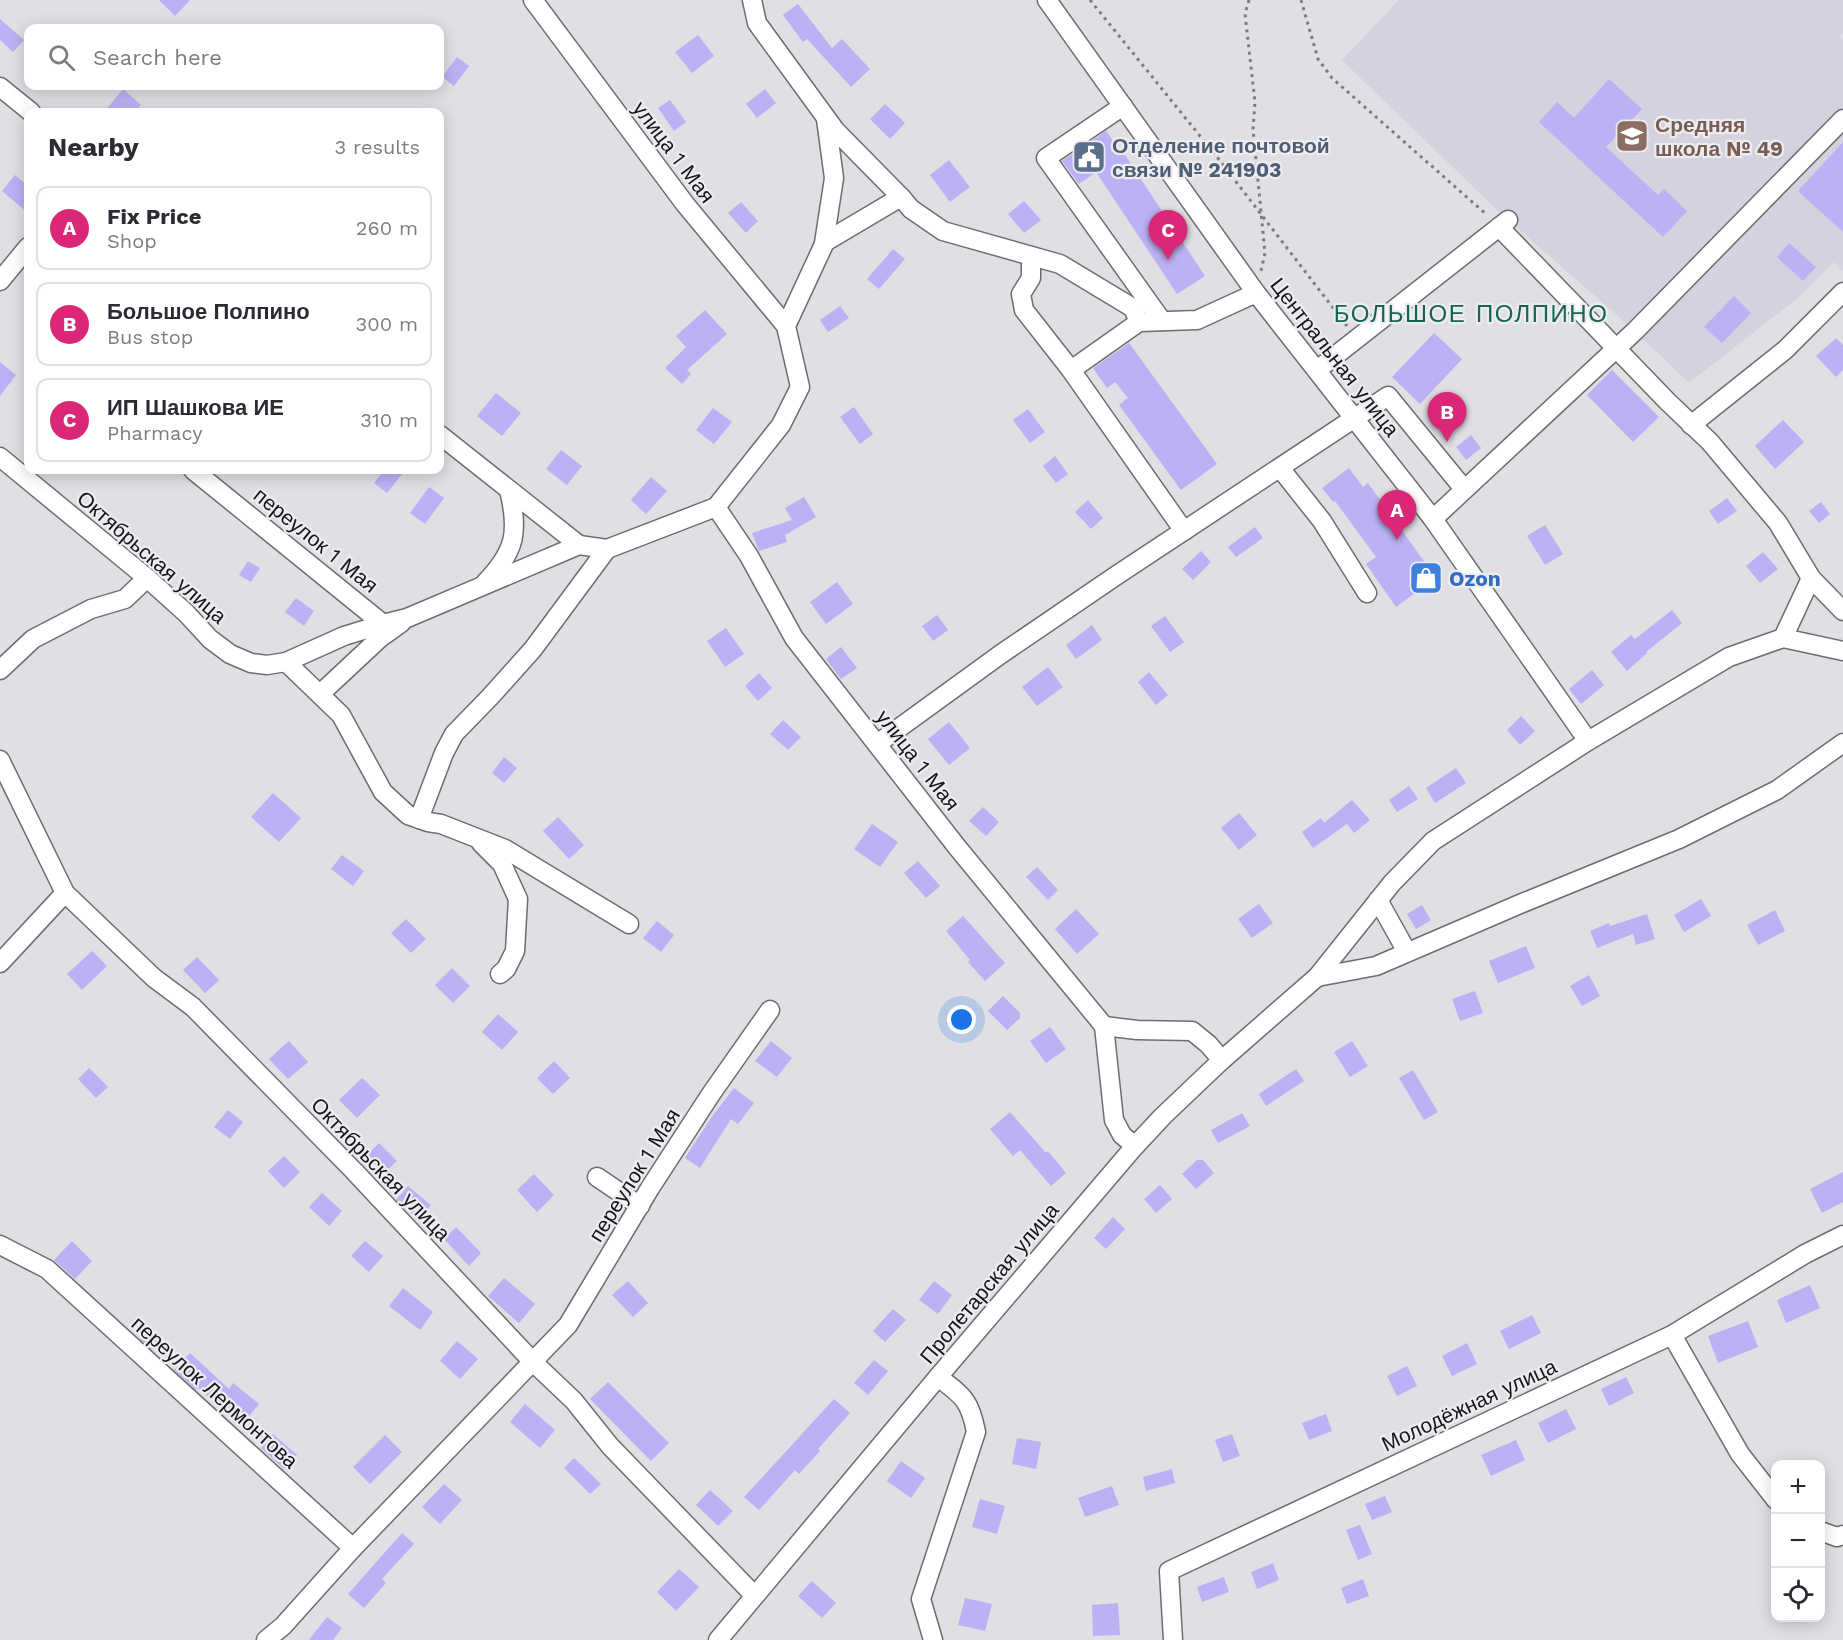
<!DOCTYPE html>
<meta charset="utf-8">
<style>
:root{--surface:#fff;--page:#f2f2f3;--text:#2b2b33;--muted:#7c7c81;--line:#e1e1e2;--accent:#db2777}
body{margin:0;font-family:"Work Sans",sans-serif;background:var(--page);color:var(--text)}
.controls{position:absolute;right:18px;bottom:18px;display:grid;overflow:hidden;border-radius:12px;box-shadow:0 3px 15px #0003}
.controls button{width:54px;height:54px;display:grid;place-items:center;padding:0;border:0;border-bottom:2px solid var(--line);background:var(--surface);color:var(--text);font:30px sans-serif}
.you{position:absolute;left:962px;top:1020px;width:21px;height:21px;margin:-15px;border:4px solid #fff;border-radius:50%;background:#1a73e8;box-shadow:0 0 0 9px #1a73e833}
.badge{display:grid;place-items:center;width:39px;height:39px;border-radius:50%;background:var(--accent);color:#fff;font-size:20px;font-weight:700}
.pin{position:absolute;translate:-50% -50px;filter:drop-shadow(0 2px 3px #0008)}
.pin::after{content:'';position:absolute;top:32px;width:21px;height:18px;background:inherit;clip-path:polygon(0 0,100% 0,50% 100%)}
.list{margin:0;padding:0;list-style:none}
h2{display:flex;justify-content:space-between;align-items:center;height:78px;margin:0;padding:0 24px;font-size:26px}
h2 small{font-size:20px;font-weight:400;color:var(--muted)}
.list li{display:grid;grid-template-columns:39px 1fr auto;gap:18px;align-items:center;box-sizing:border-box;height:84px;margin:0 12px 12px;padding:0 12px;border:2px solid var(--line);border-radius:12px}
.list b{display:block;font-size:22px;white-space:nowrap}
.list p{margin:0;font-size:20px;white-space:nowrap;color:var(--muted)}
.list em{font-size:20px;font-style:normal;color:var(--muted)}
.icon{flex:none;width:33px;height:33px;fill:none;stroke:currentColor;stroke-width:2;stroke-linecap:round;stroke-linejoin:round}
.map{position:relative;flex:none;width:1843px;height:1640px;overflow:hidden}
.search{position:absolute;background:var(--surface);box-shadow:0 3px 15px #0003;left:24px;top:24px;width:420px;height:66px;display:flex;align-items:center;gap:15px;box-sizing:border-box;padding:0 21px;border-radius:12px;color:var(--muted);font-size:22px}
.panel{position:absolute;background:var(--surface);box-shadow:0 3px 15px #0003;left:24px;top:108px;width:420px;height:366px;border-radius:12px}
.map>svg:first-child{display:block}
.built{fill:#d3d2de}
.building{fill:#bcb1f4}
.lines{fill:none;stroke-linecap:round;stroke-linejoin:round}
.minor-casing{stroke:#6d6c71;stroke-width:21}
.path{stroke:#7c7c80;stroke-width:3;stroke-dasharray:3 4.5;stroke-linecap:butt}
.minor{stroke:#fff;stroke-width:18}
.labels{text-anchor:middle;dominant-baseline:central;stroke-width:4.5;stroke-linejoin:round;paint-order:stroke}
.education-label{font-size:21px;font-weight:bold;fill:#785e54;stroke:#ececf1;text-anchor:start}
.service-label{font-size:21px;font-weight:bold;fill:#4e5e75;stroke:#ececf1;text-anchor:start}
.street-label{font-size:21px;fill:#161618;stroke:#ececf1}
.shop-label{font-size:21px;font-weight:bold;fill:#366cbe;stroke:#ececf1;text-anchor:start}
.quarter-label{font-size:24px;letter-spacing:1.5px;fill:#166451;stroke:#ececf1}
</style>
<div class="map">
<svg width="1843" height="1640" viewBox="0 0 1843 1640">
<rect width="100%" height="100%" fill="#dfdfe4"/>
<path class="built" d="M1399,0H1843V33L1839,37L1843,40V271L1834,262L1799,297L1689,383L1635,331L1498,211L1342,60Z"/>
<g class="building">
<path d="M159,0H190L175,16Z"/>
<path d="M798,4L832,48L842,39L870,69L851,87L807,39L803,42L783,15Z"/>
<path d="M0,19L24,40L13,52L0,40Z"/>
<path d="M698,35L714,56L692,73L675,52Z"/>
<path d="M457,57L469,66L454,86L442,77Z"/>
<path d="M1609,79L1642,109L1606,147L1658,195L1664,189L1687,211L1663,237L1539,122L1557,102L1574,118Z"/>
<path d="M123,89L141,105L134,112H104Z"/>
<path d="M765,89L776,103L757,118L746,104Z"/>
<path d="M670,100L686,122L674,131L658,108Z"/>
<path d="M885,104L905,123L890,139L870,119Z"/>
<path d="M1106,131L1124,156L1125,155L1205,276L1177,294L1096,172L1079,184L1062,161Z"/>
<path d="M1843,142V232L1798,191Z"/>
<path d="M949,160L970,187L950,202L930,175Z"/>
<path d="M15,175L28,186V213L2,191Z"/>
<path d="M1024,201L1041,220L1024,233L1008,214Z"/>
<path d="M741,202L758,221L746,233L728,213Z"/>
<path d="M1789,243L1816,267L1803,281L1777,257Z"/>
<path d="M893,249L905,259L879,289L867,279Z"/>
<path d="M1734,296L1751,313L1722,343L1704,327Z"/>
<path d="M840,306L849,318L828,332L820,320Z"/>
<path d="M705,310L727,334L687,370L691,374L682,384L665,368L686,347L676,336Z"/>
<path d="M1434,333L1462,359L1420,404L1392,377Z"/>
<path d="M1836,338L1843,345V370L1836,377L1816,356Z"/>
<path d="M1129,343L1217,464L1181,490L1119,405L1128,398L1115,382L1107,388L1093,368Z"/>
<path d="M0,362L16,375L0,396Z"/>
<path d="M1612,370L1659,417L1633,442L1587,395Z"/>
<path d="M496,393L521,413L502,436L477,416Z"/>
<path d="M854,407L873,434L860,444L840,417Z"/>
<path d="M713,408L732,422L714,444L696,430Z"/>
<path d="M1028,409L1045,432L1030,443L1013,420Z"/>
<path d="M1783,420L1804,442L1775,469L1755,446Z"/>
<path d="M1471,435L1481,448L1466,460L1456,447Z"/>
<path d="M561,450L582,466L567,485L546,469Z"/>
<path d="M1055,456L1068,474L1056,483L1043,466Z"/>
<path d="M1349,468L1363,487L1368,483L1436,578L1396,607L1366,564L1376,557L1335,501L1333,502L1322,488Z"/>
<path d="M384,470H405L387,493L374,483Z"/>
<path d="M651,477L667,491L646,514L631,500Z"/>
<path d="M429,487L444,498L425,524L410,513Z"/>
<path d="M804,497L816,517L785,535L787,542L759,551L752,533L792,520L785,508Z"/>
<path d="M1727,498L1737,511L1718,524L1709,511Z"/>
<path d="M1088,500L1103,518L1091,529L1075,512Z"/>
<path d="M1821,502L1830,514L1819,523L1809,511Z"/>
<path d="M1545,525L1563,554L1545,565L1527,536Z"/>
<path d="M1255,527L1263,538L1236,557L1228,547Z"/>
<path d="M1201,551L1211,562L1193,580L1182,569Z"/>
<path d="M1763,552L1778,569L1760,583L1746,566Z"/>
<path d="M248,561L260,568L251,582L239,575Z"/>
<path d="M837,582L853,604L826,624L810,602Z"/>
<path d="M296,598L314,611L304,626L285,612Z"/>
<path d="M1672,610L1682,623L1646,652L1647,653L1627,671L1611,652L1631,635L1635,639Z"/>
<path d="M937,615L948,630L933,641L922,626Z"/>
<path d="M1165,616L1184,642L1170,652L1151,626Z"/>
<path d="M1092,625L1102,640L1076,659L1066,645Z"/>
<path d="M726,628L744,654L725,667L707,641Z"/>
<path d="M841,647L857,668L841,679L826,659Z"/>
<path d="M1048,667L1063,687L1037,706L1022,687Z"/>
<path d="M1592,670L1604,685L1581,704L1569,689Z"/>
<path d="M1149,672L1168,695L1156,705L1138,682Z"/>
<path d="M759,673L772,688L758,701L745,686Z"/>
<path d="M1521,716L1535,731L1520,745L1507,730Z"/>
<path d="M783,720L801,737L788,750L770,734Z"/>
<path d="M949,722L970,748L949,765L928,739Z"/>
<path d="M504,757L517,768L504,783L492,773Z"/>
<path d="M1456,768L1466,783L1435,803L1426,788Z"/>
<path d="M1409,786L1418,799L1397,812L1389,800Z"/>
<path d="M273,793L301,818L279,842L251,817Z"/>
<path d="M1352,800L1370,820L1354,833L1347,824L1313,848L1302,832L1321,818L1324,823Z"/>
<path d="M983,807L999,822L986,836L969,821Z"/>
<path d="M1239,813L1257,835L1239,850L1221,828Z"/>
<path d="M558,817L584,845L569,859L543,831Z"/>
<path d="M872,824L898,842L880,867L854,849Z"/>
<path d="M342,855L364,871L353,886L331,869Z"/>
<path d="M918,861L940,886L926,898L904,873Z"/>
<path d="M1037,867L1058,890L1048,900L1026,877Z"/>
<path d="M1701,899L1711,916L1684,932L1674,915Z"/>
<path d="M1259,904L1273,923L1252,938L1238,919Z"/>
<path d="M1422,905L1431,920L1416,929L1407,914Z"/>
<path d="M1076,909L1099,934L1077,954L1055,929Z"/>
<path d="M1775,910L1785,931L1758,945L1747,925Z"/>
<path d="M1647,914L1655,939L1636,945L1633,934L1597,948L1590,931L1609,923L1610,926Z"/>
<path d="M963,916L1005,963L985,981L968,962L970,960L946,931Z"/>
<path d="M406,919L426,939L411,953L391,933Z"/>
<path d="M657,921L674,935L661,952L643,938Z"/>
<path d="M1526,946L1535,968L1498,983L1489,961Z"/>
<path d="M92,951L107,966L82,990L67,974Z"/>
<path d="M197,957L219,980L205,993L183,970Z"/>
<path d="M452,968L470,986L453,1003L435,985Z"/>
<path d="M1589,975L1600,996L1582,1006L1570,986Z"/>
<path d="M1475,991L1483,1013L1460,1021L1452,999Z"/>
<path d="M1003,996L1020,1013V1018L1007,1030L988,1011Z"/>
<path d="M498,1014L518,1032L502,1050L482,1032Z"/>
<path d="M1050,1027L1066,1049L1046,1063L1030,1041Z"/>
<path d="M289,1041L308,1062L288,1079L269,1059Z"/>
<path d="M771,1041L792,1058L777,1077L755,1061Z"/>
<path d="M1352,1041L1368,1066L1350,1077L1334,1052Z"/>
<path d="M554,1061L570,1078L553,1094L537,1078Z"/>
<path d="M89,1068L108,1087L96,1098L78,1079Z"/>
<path d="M1296,1069L1304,1081L1266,1106L1259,1094Z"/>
<path d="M1413,1070L1438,1112L1424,1120L1399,1078Z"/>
<path d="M362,1078L380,1095L357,1118L339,1100Z"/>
<path d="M734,1088L754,1103L738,1124L731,1119L700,1168L685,1158L711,1118Z"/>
<path d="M228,1110L243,1122L230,1139L214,1127Z"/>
<path d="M1010,1112L1046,1153L1048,1151L1066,1173L1051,1186L1020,1150L1013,1156L990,1129Z"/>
<path d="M1242,1113L1250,1126L1218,1143L1211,1130Z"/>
<path d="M379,1143L397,1161L384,1173L366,1156Z"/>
<path d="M284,1156L300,1172L284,1188L268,1171Z"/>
<path d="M1197,1160H1203L1214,1173L1196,1189L1182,1174Z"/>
<path d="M1843,1172V1202L1822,1213L1810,1189Z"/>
<path d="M534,1174L554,1195L537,1212L517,1190Z"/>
<path d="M1160,1185L1172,1199L1156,1213L1144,1199Z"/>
<path d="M408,1186L431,1205L419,1219L396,1200Z"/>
<path d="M322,1193L342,1211L329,1226L309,1207Z"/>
<path d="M1113,1217L1125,1229L1106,1249L1094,1238Z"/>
<path d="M456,1227L481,1253L469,1266L444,1239Z"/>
<path d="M72,1241L92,1261L75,1279L54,1260Z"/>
<path d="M365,1241L383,1256L369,1272L351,1256Z"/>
<path d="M504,1278L535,1304L519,1323L488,1296Z"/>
<path d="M628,1281L648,1303L633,1317L612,1295Z"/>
<path d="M934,1281L952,1295L938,1314L919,1300Z"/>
<path d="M1810,1285L1820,1308L1786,1323L1777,1300Z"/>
<path d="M403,1288L433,1312L420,1330L389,1306Z"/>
<path d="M893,1309L906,1320L885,1342L873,1331Z"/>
<path d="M1532,1315L1541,1333L1509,1349L1500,1331Z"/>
<path d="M1748,1321L1758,1347L1718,1363L1708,1336Z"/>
<path d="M149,1329L161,1340L152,1350L140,1339Z"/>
<path d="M457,1341L478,1359L460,1379L440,1361Z"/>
<path d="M1467,1343L1477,1364L1452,1376L1442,1356Z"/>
<path d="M190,1353L229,1389L233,1383L259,1404L242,1425L198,1388L196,1390L174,1370Z"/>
<path d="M874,1360L888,1371L868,1395L854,1383Z"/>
<path d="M1407,1366L1417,1386L1397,1396L1387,1376Z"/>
<path d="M1626,1377L1634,1393L1609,1406L1601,1389Z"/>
<path d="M608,1382L669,1443L651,1461L590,1399Z"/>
<path d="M834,1399L850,1413L818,1449L820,1451L799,1474L795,1470L759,1510L744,1497Z"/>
<path d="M525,1404L555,1430L540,1448L510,1422Z"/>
<path d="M1566,1409L1576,1429L1548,1443L1538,1423Z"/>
<path d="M1326,1414L1332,1431L1309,1440L1302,1423Z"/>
<path d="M273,1434L297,1455L284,1469L261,1448Z"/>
<path d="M1232,1434L1240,1456L1223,1462L1215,1440Z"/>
<path d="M385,1435L402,1452L370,1484L353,1467Z"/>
<path d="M1017,1438L1041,1442L1036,1469L1012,1464Z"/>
<path d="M1516,1440L1525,1460L1491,1476L1481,1455Z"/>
<path d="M574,1458L601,1484L590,1494L564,1468Z"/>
<path d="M901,1461L925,1478L911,1498L887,1481Z"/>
<path d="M1172,1469L1175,1483L1146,1491L1143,1477Z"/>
<path d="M444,1484L462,1500L440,1524L422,1507Z"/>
<path d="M1112,1486L1119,1505L1085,1517L1078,1498Z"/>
<path d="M710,1490L733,1511L718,1526L696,1505Z"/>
<path d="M1385,1496L1392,1512L1372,1520L1365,1504Z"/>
<path d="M980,1499L1005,1506L997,1534L972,1527Z"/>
<path d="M1360,1525L1372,1554L1358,1560L1346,1530Z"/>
<path d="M402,1533L414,1544L382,1579L386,1583L364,1608L348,1594Z"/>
<path d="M1273,1563L1279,1580L1257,1589L1251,1572Z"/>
<path d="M679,1569L699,1587L676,1611L657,1592Z"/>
<path d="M1224,1577L1229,1592L1202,1602L1197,1587Z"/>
<path d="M1363,1579L1369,1596L1347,1604L1341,1588Z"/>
<path d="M812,1581L836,1603L822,1618L798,1596Z"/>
<path d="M965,1598L992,1604L985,1631L958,1625Z"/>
<path d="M1118,1603L1120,1635L1093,1636L1092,1605Z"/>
<path d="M327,1617L342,1628L333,1640H309Z"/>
</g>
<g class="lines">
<defs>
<g id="minor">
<path d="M533,0L685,204L786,326"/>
<path d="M752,0L757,23L835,130L901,197L911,209L943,231L1060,264L1133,308L1139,322"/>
<path d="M1047,0L1256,293L1433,519L1588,741"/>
<path d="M0,87L31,112"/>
<path d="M1123,106L1046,158L1162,321"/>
<path d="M1499,227L1668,402L1710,442L1778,523L1811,578L1843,611"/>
<path d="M824,243L834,178L826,119"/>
<path d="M1031,256V278L1021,294L1024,310L1071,370L1184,531"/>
<path d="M0,281L28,247"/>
<path d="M1071,370L1139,322L1197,320L1256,293"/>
<path d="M1317,370L1508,220"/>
<path d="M1691,425L1785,350L1843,292"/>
<path d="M440,435L579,545"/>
<path d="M0,457L147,578L186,613L210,639L230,654L251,663L267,665L286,662L344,636L383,624L407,618L579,545L607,549L716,507L781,425L800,387L786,326L825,242L901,197"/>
<path d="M1280,468L1322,521L1367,593"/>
<path d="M193,470L383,624"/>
<path d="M716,507L749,556L794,638L957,847L1104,1026"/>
<path d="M1433,519L1635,331L1843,119"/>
<path d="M485,583C516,551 519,531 509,490"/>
<path d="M1783,638L1811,578"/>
<path d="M286,662L341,715L383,792L408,815L428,822L441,824L505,849L629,924"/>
<path d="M0,670L33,639L91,609L125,599L147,578"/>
<path d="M320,694L380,638L401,623"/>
<path d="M877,744L1001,654L1117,575L1388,396L1464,489"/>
<path d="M0,760L65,893L154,978L193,1007L354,1171L533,1362L574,1401L610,1446L754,1595"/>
<path d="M419,819L444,753L454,734L490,697L533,649L607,549"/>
<path d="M481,843L502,864L518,899L515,951L506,969L500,974"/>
<path d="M1378,900L1407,952"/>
<path d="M0,963L65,893"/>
<path d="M1317,977L1376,966L1520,904L1679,839L1777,790L1843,743"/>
<path d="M1104,1026L1137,1030L1192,1031L1208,1044L1222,1060"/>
<path d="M1104,1026L1114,1120L1122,1135L1135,1146"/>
<path d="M597,1177L640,1206"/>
<path d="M0,1245L47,1269L353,1548"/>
<path d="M1672,1335L1740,1454L1776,1500"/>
<path d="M1820,1531L1837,1537L1843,1535"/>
<path d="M266,1640L283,1626L353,1548L568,1325L650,1188L711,1094L770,1010"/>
<path d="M718,1640L938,1377L1135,1146L1163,1116L1222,1060L1317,977L1392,883L1433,841L1588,741L1729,657L1783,638L1843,651"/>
<path d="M933,1640L921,1599L976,1432C970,1400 963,1396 938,1377"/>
<path d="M1173,1640L1169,1571L1672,1335L1805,1254L1843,1235"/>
</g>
</defs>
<use href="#minor" class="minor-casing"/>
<g class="path">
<path d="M1090,0L1217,157L1347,326"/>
<path d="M1249,0L1245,14L1255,102L1253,129L1265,253L1261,271"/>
<path d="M1301,0L1318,59L1332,78L1487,215"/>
</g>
<use href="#minor" class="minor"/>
</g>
<defs>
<symbol id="school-square" viewBox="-11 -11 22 22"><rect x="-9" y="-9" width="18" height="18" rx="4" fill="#8d6e63" stroke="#ececf1"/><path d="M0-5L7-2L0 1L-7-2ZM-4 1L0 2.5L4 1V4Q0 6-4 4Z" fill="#fff"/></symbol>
<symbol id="civic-square" viewBox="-11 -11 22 22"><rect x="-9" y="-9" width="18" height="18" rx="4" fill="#5c6f8a" stroke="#ececf1"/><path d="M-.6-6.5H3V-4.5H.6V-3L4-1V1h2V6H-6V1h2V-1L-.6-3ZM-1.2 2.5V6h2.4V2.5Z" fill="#fff"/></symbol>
<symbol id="shop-square" viewBox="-11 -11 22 22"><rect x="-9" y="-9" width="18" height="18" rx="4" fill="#3f7fe0" stroke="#ececf1"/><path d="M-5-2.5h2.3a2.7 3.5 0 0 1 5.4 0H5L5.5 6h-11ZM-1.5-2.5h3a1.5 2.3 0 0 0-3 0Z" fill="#fff"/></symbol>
</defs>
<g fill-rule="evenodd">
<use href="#school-square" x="1613" y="117" width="38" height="38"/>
<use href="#civic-square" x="1070" y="138" width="38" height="38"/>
<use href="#shop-square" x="1407" y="559" width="38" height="38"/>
</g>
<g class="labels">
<g class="education-label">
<text x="1655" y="124">Средняя<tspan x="1655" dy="24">школа № 49</tspan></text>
</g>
<g class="service-label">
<text x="1112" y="145">Отделение почтовой<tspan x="1112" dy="24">связи № 241903</tspan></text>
</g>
<g class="street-label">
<text transform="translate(674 152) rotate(53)">улица 1 Мая</text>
<text transform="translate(1335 357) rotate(52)">Центральная улица</text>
<text transform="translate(316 540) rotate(39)">переулок 1 Мая</text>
<text transform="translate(152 557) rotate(41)">Октябрьская улица</text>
<text transform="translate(918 760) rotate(52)">улица 1 Мая</text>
<text transform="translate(381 1169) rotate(46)">Октябрьская улица</text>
<text transform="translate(634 1175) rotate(-58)">переулок 1 Мая</text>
<text transform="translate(989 1283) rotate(-50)">Пролетарская улица</text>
<text transform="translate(215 1392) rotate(42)">переулок Лермонтова</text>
<text transform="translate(1469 1405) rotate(-25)">Молодёжная улица</text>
</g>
<g class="shop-label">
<text x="1449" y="578">Ozon</text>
</g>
<g class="quarter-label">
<text x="1471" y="314">БОЛЬШОЕ ПОЛПИНО</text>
</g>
</g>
</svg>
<div class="controls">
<button>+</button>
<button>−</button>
<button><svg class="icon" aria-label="locate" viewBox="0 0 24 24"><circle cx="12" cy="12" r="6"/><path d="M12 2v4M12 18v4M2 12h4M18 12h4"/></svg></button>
</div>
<div class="you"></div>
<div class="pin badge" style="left:1397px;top:540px">A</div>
<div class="pin badge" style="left:1447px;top:442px">B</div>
<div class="pin badge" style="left:1168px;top:260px">C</div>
<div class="search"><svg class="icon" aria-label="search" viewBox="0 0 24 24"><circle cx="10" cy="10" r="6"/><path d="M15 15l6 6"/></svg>Search here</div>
<section class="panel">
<h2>Nearby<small>3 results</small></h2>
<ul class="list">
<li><span class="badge">A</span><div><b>Fix Price</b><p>Shop</p></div><em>260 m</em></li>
<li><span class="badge">B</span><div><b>Большое Полпино</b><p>Bus stop</p></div><em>300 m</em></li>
<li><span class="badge">C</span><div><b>ИП Шашкова ИЕ</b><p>Pharmacy</p></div><em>310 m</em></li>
</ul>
</section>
</div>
